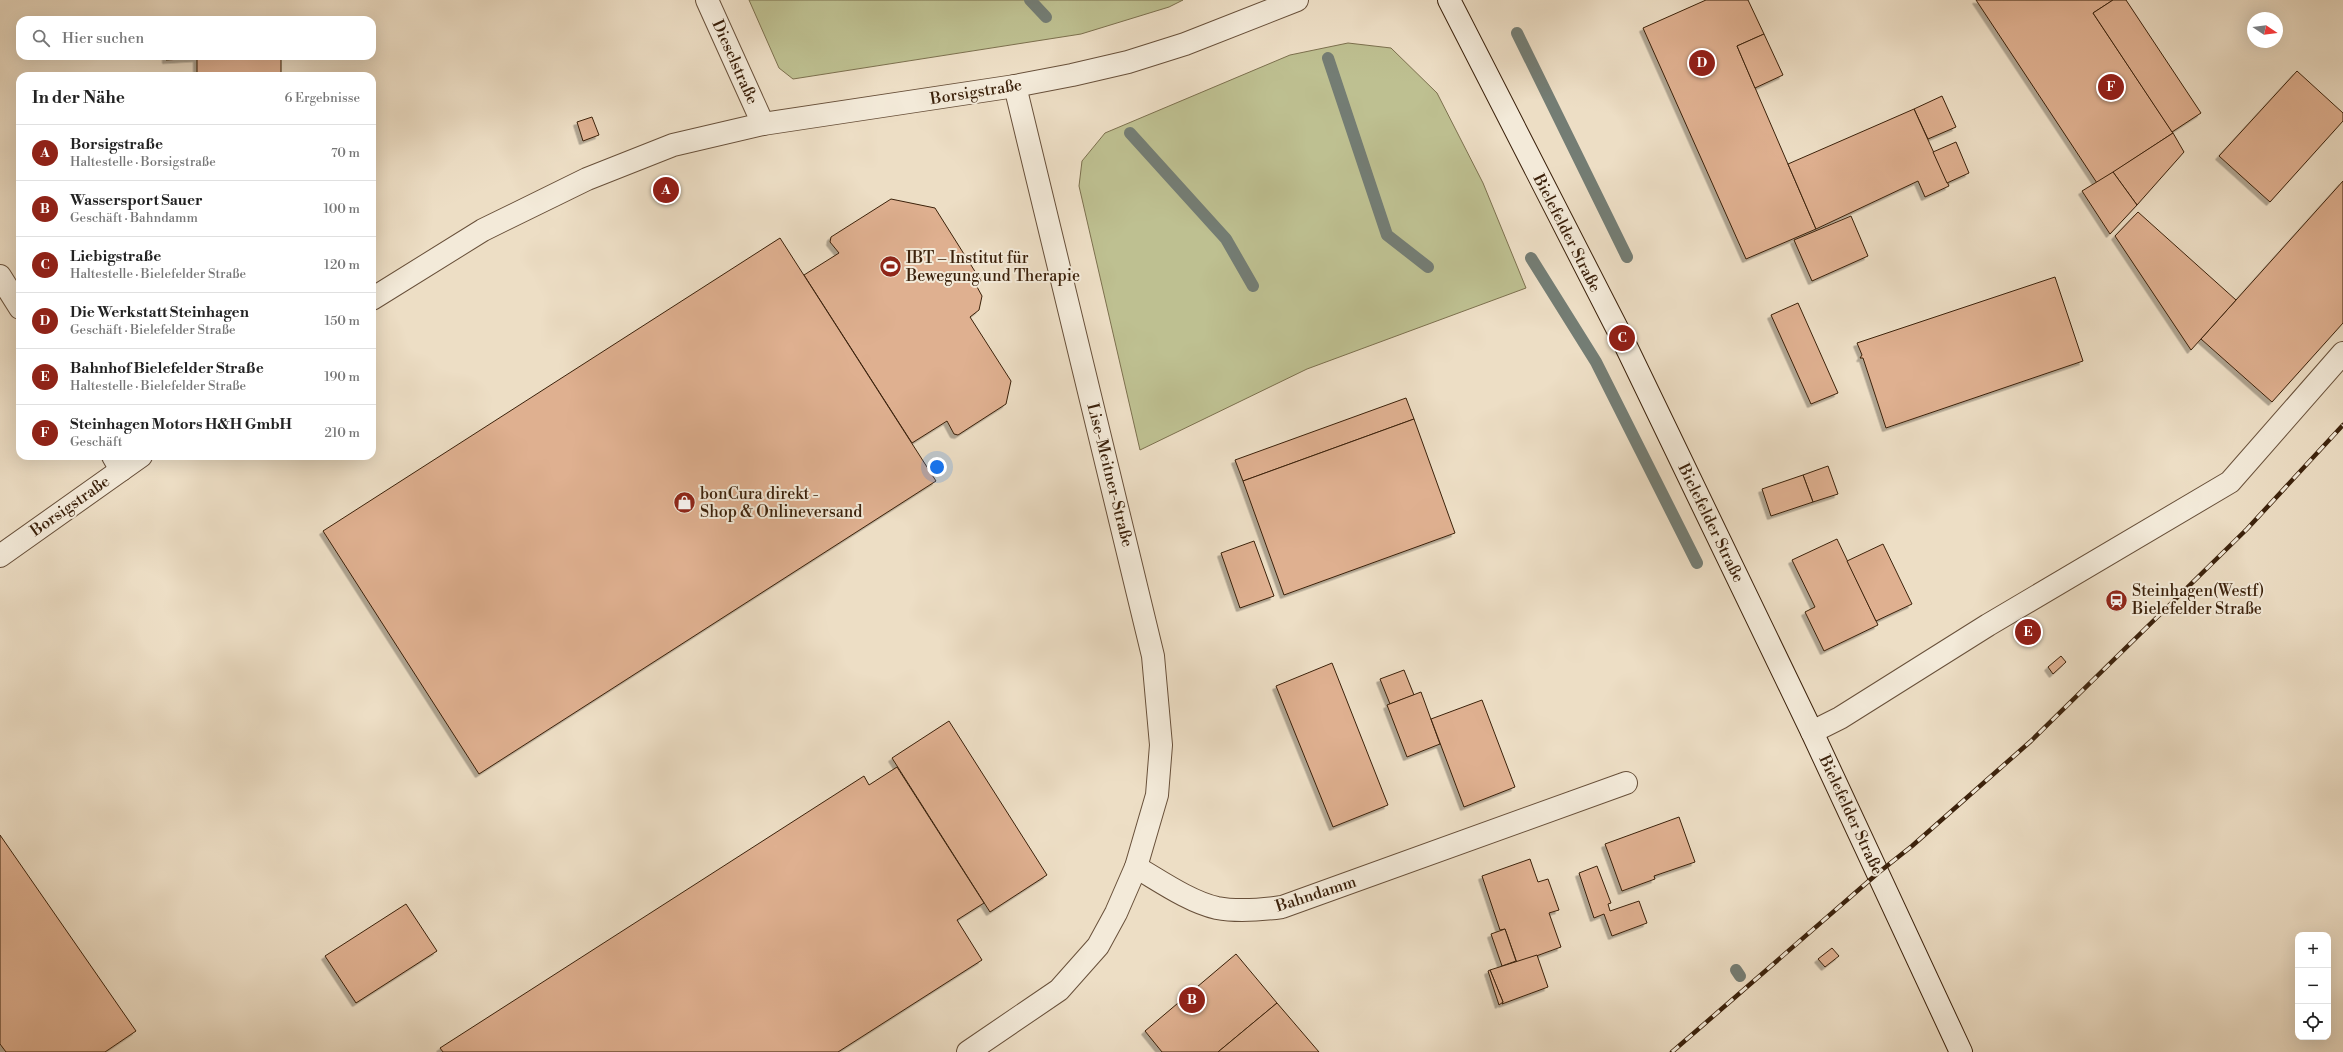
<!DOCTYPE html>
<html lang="de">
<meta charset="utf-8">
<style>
:root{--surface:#fff;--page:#f6f6f6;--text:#222;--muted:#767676;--line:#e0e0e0;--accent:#8f2418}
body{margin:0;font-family:"Libre Bodoni",serif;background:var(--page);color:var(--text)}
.controls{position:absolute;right:12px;bottom:12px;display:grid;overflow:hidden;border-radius:8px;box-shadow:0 4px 16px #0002}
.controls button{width:36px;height:36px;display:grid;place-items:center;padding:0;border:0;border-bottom:1px solid var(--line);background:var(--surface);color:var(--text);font:20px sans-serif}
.compass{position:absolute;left:2247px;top:12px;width:36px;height:36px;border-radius:50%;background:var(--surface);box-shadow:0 4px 16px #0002;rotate:103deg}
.you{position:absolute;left:937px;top:467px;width:14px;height:14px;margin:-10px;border:3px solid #fff;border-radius:50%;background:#1a73e8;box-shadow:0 0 0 6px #1a73e833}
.badge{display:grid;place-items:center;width:26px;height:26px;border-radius:50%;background:var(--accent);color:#fff;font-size:13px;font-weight:700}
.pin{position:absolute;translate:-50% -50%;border:2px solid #fff;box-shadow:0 1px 4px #0006}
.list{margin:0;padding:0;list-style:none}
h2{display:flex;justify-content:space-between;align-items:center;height:52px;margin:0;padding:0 16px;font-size:17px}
h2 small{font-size:13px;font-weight:400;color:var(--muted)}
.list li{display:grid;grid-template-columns:26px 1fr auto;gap:12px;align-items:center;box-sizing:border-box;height:56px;padding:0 16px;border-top:1px solid var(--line)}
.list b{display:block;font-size:15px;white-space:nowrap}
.list p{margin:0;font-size:13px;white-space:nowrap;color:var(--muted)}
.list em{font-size:13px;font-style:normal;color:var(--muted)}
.icon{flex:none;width:22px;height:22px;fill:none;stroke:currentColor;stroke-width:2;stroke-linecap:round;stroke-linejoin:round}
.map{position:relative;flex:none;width:2343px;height:1052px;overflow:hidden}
.search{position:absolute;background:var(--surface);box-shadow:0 4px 16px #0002;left:16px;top:16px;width:360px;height:44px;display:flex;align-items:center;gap:10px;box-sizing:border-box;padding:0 14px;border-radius:12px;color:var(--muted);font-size:15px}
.panel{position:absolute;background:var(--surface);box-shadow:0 4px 16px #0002;left:16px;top:72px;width:360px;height:388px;border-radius:12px}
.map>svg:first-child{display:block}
.green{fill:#bec091;stroke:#7c704e}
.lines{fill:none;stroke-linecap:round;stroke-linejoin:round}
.stream{stroke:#747d74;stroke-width:12}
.building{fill:#dfb090;stroke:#3b210b;filter:url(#shadow)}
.service-casing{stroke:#68503a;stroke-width:24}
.minor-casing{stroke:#68503a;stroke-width:24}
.secondary-casing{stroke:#3b210b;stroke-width:24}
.service{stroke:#f3ead9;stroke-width:22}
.minor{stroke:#f3ead9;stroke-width:22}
.secondary{stroke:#f3ead9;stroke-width:22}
.rail-casing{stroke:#3b210b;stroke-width:4.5}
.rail{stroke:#f3ead9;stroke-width:3;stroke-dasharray:9;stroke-linecap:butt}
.labels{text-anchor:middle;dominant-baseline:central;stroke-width:4;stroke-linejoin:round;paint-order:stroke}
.street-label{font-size:16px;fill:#3b210b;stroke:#f3ead9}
.poi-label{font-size:16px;fill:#3b210b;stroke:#f3ead9;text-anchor:start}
</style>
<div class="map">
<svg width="2343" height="1052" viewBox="0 0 2343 1052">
<defs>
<filter id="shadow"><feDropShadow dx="-3.5" dy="3.5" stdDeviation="0" flood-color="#0004"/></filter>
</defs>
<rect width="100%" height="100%" fill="#eddec5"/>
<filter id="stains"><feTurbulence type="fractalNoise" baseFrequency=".005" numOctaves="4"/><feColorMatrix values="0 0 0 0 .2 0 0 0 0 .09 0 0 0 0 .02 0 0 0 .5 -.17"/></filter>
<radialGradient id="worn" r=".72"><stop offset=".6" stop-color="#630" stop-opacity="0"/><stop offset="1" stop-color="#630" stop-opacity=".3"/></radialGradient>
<g class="green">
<path d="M749,0H1183L1169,7L1081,34L793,79L779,68Z"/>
<path d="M1348,43L1391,48L1437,93L1483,183L1526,288L1307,369L1140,450L1079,186L1082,161L1105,133L1290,55Z"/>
</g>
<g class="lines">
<g class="stream">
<path d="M1030,0L1046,17"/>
<path d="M1517,33L1627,257"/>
<path d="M1328,58L1387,235L1428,267"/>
<path d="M1130,133L1226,239L1253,286"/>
<path d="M1531,258L1596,362L1697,563"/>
<path d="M1736,970L1740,976"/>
</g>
</g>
<g class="building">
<path d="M1706,0H1748L1764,34L1737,46L1816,229L1746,259L1643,28Z"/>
<path d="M1976,0H2113L2093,13L2173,133L2097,183Z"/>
<path d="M2113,0H2126L2201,113L2172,132L2093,13Z"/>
<path d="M1764,34L1783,75L1755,88L1737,46Z"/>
<path d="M166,56H197V58L166,60Z"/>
<rect x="197" y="56" width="84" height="20"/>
<path d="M2297,71L2343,113V121L2270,202L2219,156Z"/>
<path d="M1942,96L1956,127L1928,139L1914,109Z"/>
<path d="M1914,109L1949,186L1925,197L1918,181L1816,229L1788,164Z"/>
<path d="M592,117L599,135L583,141L577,122Z"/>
<path d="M2173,133L2184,152L2137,205L2113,172Z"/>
<path d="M1956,142L1969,173L1947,183L1933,152Z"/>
<path d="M2113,172L2137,205L2110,234L2082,191Z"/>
<path d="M2343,181V323L2272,402L2201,339Z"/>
<path d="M891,199L935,208L981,281L976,285L982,296L979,310L970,317L1011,381L1006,404L958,435L954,434L947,421L912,443L804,275L839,253L830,242L831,237Z"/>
<path d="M2138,212L2236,300L2191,350L2115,236Z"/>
<path d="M1851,216L1868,256L1812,281L1794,240Z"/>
<path d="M780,238L936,481L479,774L323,531Z"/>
<path d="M2055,277L2083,361L1886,428L1863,358H1860L1862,355L1857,343Z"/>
<path d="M1798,303L1838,393L1811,404L1771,315Z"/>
<path d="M1406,398L1414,419L1243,481L1235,460Z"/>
<path d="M1414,419L1455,533L1284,595L1243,481Z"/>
<path d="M1828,466L1838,494L1813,502L1803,475Z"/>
<path d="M1803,475L1813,502L1771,516L1762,489Z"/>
<path d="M1837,539L1878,625L1824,651L1805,612L1815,607L1792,560Z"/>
<path d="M1254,541L1274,596L1240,608L1221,553Z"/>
<path d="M1883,544L1912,604L1876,621L1847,561Z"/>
<path d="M2061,656L2066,662L2053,674L2048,667Z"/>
<path d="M1332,663L1388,805L1333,827L1276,686Z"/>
<path d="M1404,670L1414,695L1390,704L1380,679Z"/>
<path d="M1421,692L1440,744L1407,757L1387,705Z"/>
<path d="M1482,700L1515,787L1464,807L1431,719Z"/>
<path d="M949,721L1047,875L990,912L892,758Z"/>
<path d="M897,767L984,903L957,920L982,960L838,1052H443L440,1048L864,776L869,785Z"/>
<path d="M1679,817L1695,862L1654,876L1655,879L1622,891L1605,844Z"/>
<path d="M0,835L136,1031L105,1052H6L0,1044Z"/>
<path d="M1530,859L1538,882L1548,879L1559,910L1549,913L1561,947L1517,963L1505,929L1500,930L1482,876Z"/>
<path d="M1597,866L1611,903L1608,904L1610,911L1639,901L1647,923L1612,936L1604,914L1594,918L1579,873Z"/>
<path d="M406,904L437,951L356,1003L325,956Z"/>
<path d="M1505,929L1516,961L1502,966L1491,934Z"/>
<path d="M1832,948L1839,956L1825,967L1818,959Z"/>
<path d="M1236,954L1277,1003L1218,1052H1162L1145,1031Z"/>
<path d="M1537,955L1548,987L1502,1004L1503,1002L1490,970Z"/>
<path d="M1490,970L1503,1002L1499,1005L1488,971Z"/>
<path d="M1277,1003L1319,1052H1218Z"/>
</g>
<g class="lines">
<defs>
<g id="service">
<path d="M0,276L20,308"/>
<path d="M113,456L121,470"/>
<path d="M1812,732L1840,718L1988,625L2230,482L2343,353"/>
</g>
<g id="minor">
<path d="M707,0L763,124"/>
<path d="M372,299L483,230L587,179L673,145L763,124L1015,86L1072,75L1128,62L1185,44L1297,0"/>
<path d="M0,556L141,456"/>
<path d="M1136,867C1160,881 1190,902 1217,908C1238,912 1260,910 1282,907L1626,783"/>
<path d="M968,1052L1059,990L1098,946L1116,913L1136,867L1157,795L1161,745L1153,656L1015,86"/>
</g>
<path id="secondary" d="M1449,0L1622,338L1812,732L1961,1052"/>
</defs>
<use href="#service" class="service-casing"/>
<use href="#minor" class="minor-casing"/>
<use href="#secondary" class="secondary-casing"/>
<use href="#service" class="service"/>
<use href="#minor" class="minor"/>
<use href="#secondary" class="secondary"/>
<defs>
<path id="rail" d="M1672,1052L1878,873L1912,846L2031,741L2247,529L2343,425"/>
</defs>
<use href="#rail" class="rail-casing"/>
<use href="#rail" class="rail"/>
</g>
<defs>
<symbol id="stadium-disc" viewBox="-11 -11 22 22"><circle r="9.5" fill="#8f2418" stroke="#f3ead9"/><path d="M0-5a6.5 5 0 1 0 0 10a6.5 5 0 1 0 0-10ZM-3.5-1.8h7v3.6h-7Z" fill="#fff"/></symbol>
<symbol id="shop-disc" viewBox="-11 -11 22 22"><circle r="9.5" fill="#8f2418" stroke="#f3ead9"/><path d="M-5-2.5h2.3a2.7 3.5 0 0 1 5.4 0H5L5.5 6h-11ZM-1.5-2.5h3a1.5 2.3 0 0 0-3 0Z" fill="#fff"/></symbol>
<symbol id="station-disc" viewBox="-11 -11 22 22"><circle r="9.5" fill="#8f2418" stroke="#f3ead9"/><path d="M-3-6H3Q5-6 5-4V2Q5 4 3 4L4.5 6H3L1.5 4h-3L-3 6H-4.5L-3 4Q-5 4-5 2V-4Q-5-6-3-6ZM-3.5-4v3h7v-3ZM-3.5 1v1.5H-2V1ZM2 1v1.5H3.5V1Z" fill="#fff"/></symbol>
</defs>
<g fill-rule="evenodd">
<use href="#stadium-disc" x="878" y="254" width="25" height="25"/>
<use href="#shop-disc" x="672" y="490" width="25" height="25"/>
<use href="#station-disc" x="2104" y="588" width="25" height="25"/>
</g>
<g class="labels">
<g class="street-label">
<text transform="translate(735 62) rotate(66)">Dieselstraße</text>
<text transform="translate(976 92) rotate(-9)">Borsigstraße</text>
<text transform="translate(1567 233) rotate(63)">Bielefelder Straße</text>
<text transform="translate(1110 475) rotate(76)">Lise-Meitner-Straße</text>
<text transform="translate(70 506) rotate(-35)">Borsigstraße</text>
<text transform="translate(1711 523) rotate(64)">Bielefelder Straße</text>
<text transform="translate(1851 815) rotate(65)">Bielefelder Straße</text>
<text transform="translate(1316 894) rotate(-18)">Bahndamm</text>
</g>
<g class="poi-label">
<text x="906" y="258">IBT – Institut für<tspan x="906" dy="18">Bewegung und Therapie</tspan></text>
<text x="700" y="494">bonCura direkt -<tspan x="700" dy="18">Shop &amp; Onlineversand</tspan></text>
<text x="2132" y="591">Steinhagen(Westf)<tspan x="2132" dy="18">Bielefelder Straße</tspan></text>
</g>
</g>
<rect width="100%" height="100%" filter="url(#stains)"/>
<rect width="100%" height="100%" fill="url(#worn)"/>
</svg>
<div class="controls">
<button>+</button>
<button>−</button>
<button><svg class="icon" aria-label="locate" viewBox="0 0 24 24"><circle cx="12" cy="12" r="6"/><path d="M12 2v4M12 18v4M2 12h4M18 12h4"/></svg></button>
</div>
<svg class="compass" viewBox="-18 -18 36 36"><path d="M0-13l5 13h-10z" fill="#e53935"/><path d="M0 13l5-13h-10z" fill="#767676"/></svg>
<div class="you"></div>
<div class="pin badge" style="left:666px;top:190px">A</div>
<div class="pin badge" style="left:1192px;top:1000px">B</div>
<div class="pin badge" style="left:1622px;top:338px">C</div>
<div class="pin badge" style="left:1702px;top:63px">D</div>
<div class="pin badge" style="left:2028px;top:632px">E</div>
<div class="pin badge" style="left:2111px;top:87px">F</div>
<div class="search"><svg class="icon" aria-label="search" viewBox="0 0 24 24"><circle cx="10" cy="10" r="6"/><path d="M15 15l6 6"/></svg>Hier suchen</div>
<section class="panel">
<h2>In der Nähe<small>6 Ergebnisse</small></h2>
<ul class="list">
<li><span class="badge">A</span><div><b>Borsigstraße</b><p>Haltestelle · Borsigstraße</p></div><em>70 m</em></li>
<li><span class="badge">B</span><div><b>Wassersport Sauer</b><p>Geschäft · Bahndamm</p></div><em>100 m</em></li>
<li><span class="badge">C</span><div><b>Liebigstraße</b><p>Haltestelle · Bielefelder Straße</p></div><em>120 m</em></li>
<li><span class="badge">D</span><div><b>Die Werkstatt Steinhagen</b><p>Geschäft · Bielefelder Straße</p></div><em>150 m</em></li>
<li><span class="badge">E</span><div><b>Bahnhof Bielefelder Straße</b><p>Haltestelle · Bielefelder Straße</p></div><em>190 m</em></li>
<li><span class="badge">F</span><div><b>Steinhagen Motors H&amp;H GmbH</b><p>Geschäft</p></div><em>210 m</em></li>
</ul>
</section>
</div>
